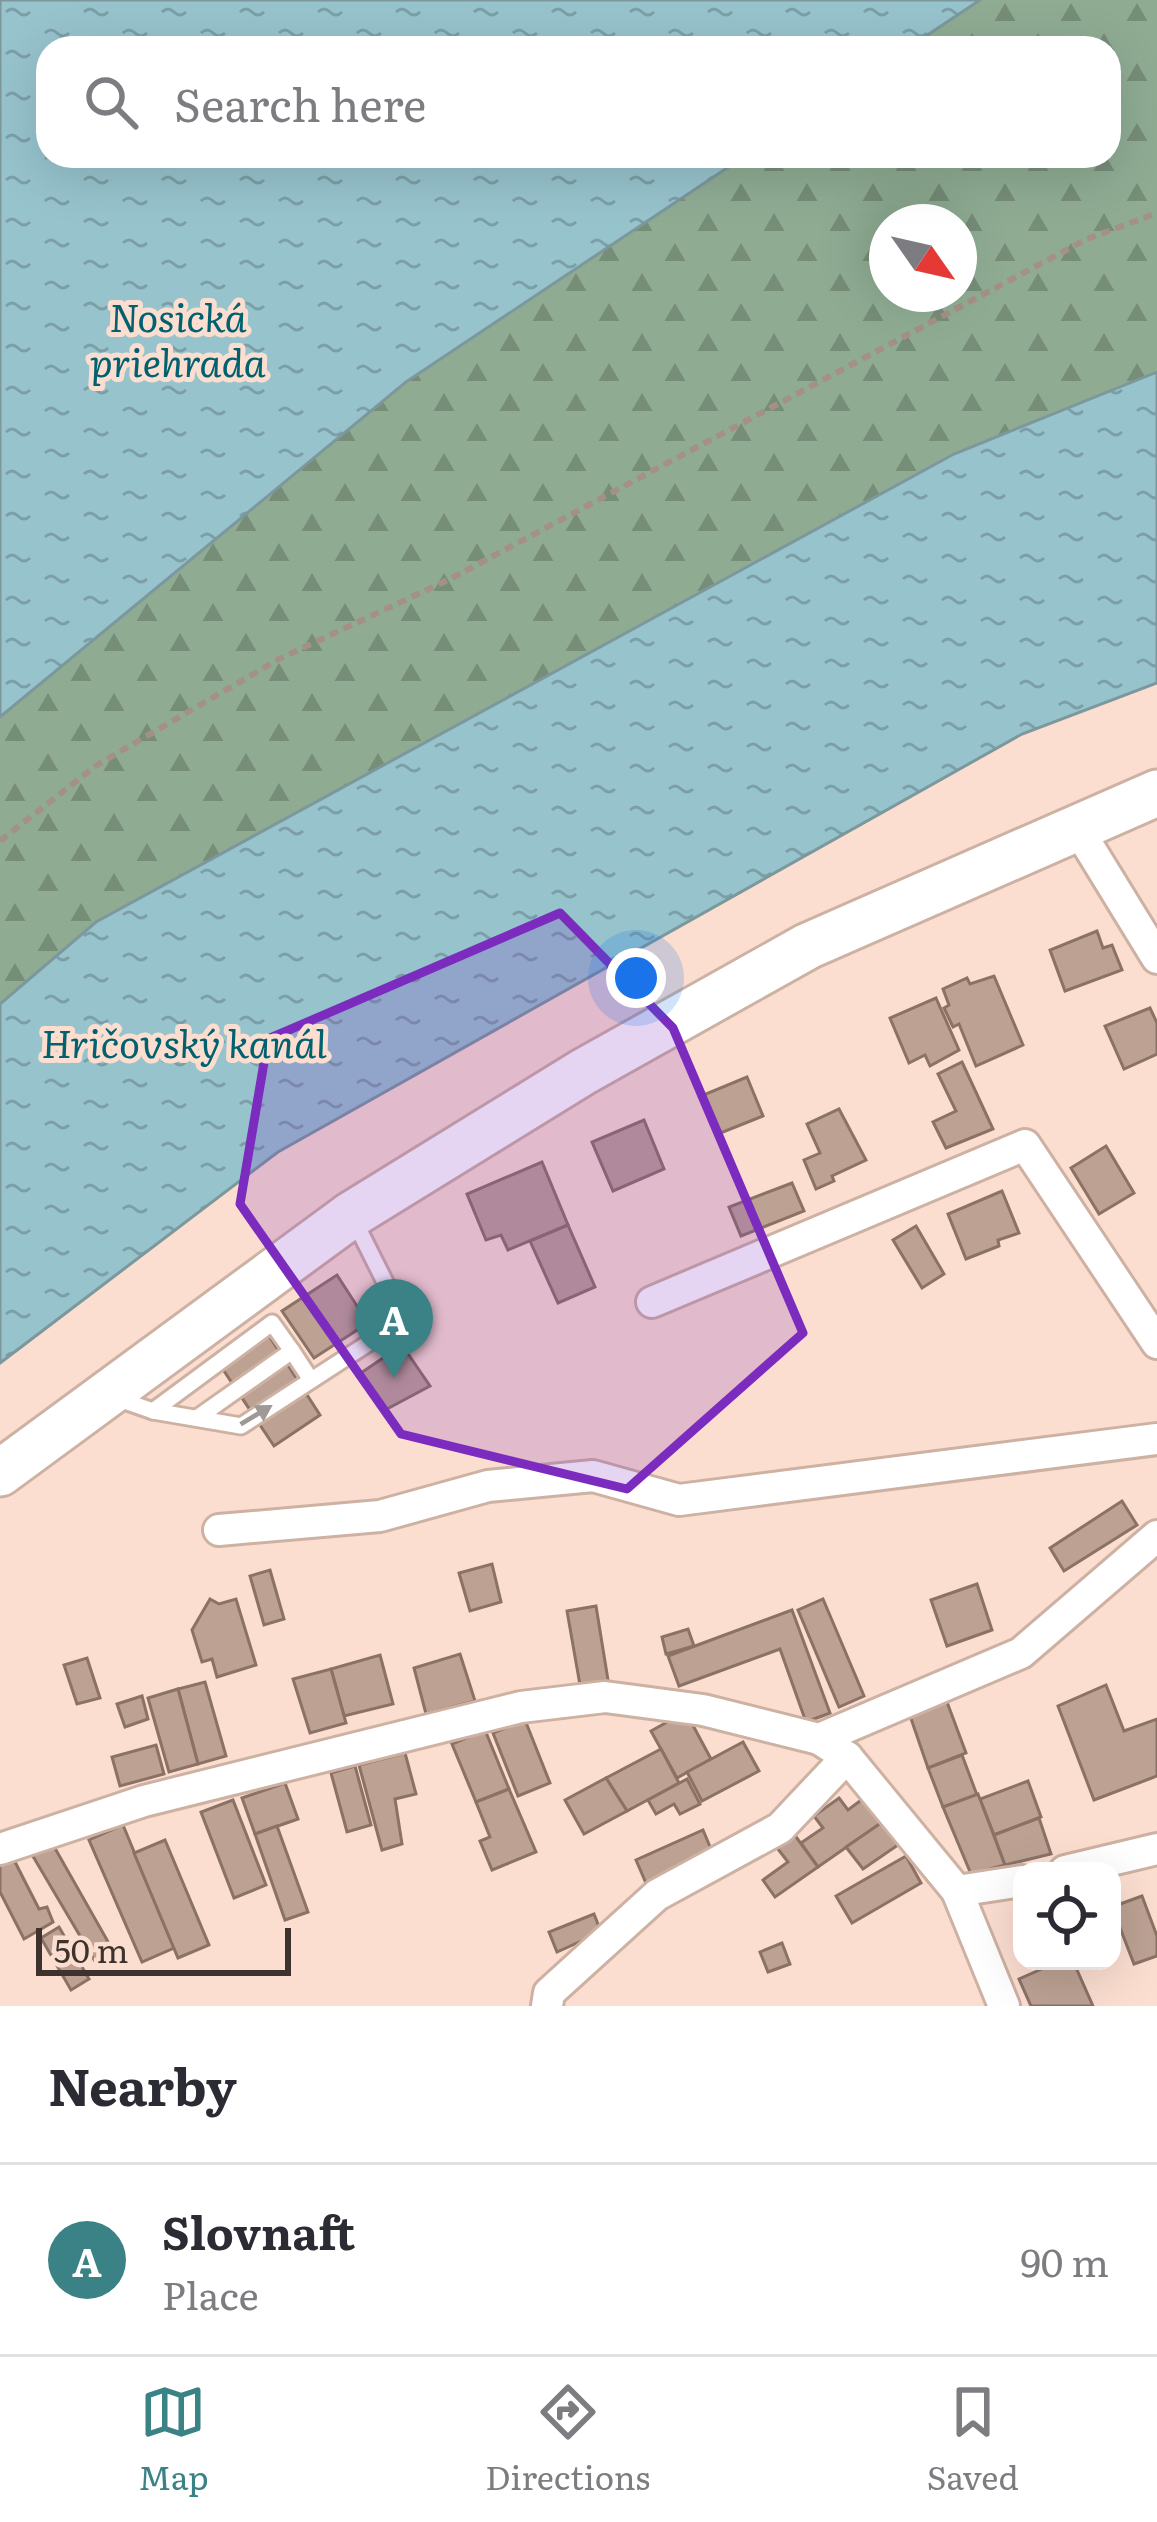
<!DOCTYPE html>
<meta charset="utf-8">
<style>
:root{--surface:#fff;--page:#f2f2f3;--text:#2b2b33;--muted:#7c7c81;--line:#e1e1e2;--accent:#3a8285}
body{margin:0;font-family:Literata,serif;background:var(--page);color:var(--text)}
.controls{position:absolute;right:36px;bottom:36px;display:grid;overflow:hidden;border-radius:24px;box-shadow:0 12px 48px #0002}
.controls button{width:108px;height:108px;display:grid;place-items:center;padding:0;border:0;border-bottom:3px solid var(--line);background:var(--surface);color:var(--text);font:60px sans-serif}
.compass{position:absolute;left:869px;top:204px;width:108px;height:108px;border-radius:50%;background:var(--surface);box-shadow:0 12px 48px #0002;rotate:124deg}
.scale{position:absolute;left:36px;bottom:30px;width:255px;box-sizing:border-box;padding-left:12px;border:6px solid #3d322c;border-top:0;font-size:33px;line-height:42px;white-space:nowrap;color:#3d322c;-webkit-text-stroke:9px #fbded0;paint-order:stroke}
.you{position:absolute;left:636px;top:978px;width:42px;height:42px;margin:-30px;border:9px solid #fff;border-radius:50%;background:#1a73e8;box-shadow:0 0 0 18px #1a73e833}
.badge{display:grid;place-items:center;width:78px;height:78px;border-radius:50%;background:var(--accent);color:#fff;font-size:39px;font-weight:700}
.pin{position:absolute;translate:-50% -99px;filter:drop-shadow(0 3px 6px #0008)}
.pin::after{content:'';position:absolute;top:63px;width:42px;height:36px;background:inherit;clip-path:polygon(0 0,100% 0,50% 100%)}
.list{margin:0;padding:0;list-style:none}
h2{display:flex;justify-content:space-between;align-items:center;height:156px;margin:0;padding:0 48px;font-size:51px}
h2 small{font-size:39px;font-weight:400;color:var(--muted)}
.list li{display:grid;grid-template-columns:78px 1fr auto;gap:36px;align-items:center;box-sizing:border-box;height:192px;padding:0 48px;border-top:3px solid var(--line)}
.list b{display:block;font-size:45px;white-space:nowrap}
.list p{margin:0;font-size:39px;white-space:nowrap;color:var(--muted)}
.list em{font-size:39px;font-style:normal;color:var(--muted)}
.icon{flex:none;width:66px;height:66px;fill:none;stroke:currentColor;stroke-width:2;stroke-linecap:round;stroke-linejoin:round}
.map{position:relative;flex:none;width:1157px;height:2006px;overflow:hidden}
.search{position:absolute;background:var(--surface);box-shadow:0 12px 48px #0002;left:36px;right:36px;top:36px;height:132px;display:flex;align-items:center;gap:30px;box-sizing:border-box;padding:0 42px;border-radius:36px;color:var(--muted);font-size:45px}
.sheet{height:348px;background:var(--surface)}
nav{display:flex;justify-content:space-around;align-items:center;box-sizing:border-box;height:168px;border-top:3px solid var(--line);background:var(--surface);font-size:33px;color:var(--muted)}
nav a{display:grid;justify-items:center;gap:6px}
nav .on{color:var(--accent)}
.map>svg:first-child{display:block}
.forest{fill:url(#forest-firs);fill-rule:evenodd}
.water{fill:url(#water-ripples);stroke:#7c989d;stroke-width:3}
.building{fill:#bda294;stroke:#8b7265;stroke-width:3}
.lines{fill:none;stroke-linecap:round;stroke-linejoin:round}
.lane-casing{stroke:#cdb1a3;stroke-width:21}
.street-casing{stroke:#cdb1a3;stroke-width:36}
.secondary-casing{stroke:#cdb1a3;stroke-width:51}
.path{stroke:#a59086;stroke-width:6;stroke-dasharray:9 6;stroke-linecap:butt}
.lane{stroke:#fff;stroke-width:15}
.street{stroke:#fff;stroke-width:30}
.secondary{stroke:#fff;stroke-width:45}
.oneway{fill:#9e9896}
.marked{fill:#7b2cbf;fill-opacity:0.2;stroke:#7b2cbf;stroke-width:9;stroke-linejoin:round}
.labels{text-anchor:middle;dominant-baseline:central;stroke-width:10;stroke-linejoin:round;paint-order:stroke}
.water-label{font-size:39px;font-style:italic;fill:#01616f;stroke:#fbded0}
</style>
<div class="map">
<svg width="1157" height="2006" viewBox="0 0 1157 2006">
<defs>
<pattern id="forest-firs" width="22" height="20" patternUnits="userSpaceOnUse" patternTransform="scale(3)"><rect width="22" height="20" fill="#8fac93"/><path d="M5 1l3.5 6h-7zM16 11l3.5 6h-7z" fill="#768d78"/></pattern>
<pattern id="water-ripples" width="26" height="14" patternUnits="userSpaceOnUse" patternTransform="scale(3)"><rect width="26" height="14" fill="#97c3cd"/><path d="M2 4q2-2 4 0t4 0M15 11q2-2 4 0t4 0" fill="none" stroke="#7c9fa7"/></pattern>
</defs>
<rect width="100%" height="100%" fill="#fbded0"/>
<path class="forest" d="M980,0H1157V372L954,454L0,1004V717L406,382L745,156H1109V48H908ZM887,222H959V294H887Z"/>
<g class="water">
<path d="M0,0H980L908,48H48V156H745L406,382L0,717Z"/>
<path d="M1157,372V683L1022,734L278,1152L0,1363V1004L96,922L954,454Z"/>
</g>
<g class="building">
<path d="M1097,931L1103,948L1112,945L1122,970L1065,991L1050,950Z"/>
<path d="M994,976L1023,1045L976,1066L959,1024L953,1027L944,1008L949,1005L943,989L967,978L970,984Z"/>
<path d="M936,998L959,1050L930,1066L925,1055L909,1063L890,1018Z"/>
<path d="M1150,1008L1157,1023V1054L1124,1069L1105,1026Z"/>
<path d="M962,1062L993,1129L946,1148L933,1122L956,1111L938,1074Z"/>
<path d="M747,1077L763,1116L718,1134L701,1096Z"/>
<path d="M839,1109L866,1160L832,1176L834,1181L816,1189L804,1160L820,1153L807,1124Z"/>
<path d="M644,1120L664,1169L613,1191L592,1142Z"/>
<path d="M1106,1146L1134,1193L1099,1214L1071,1168Z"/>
<path d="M542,1162L568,1225L508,1250L501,1235L486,1240L467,1194Z"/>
<path d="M792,1183L804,1211L741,1236L729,1207Z"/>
<path d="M1002,1191L1019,1233L998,1240L999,1246L966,1259L948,1214Z"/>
<path d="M568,1225L595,1287L558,1303L530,1241Z"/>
<path d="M916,1226L944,1274L922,1288L893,1240Z"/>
<path d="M337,1275L368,1323L314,1358L282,1311Z"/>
<path d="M262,1325L320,1415L274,1446L214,1356Z"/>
<path d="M402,1345L430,1386L385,1410L361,1373Z"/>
<path d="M1122,1501L1137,1525L1064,1571L1050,1548Z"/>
<path d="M492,1564L501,1602L470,1611L459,1573Z"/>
<path d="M270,1570L284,1619L264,1625L250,1576Z"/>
<path d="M977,1584L992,1630L947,1646L931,1600Z"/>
<path d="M210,1599L219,1604L236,1599L256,1665L217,1677L212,1659L202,1662L192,1630Z"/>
<path d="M823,1599L864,1696L839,1707L798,1610Z"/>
<path d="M596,1606L608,1680L580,1685L567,1611Z"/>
<path d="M792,1610L830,1713L806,1722L780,1649L679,1686L668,1656Z"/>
<path d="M688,1629L694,1646L666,1654L662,1637Z"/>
<path d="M460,1654L475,1701L426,1714L414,1668Z"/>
<path d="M380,1655L393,1704L344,1716L331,1669Z"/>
<path d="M87,1658L100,1698L77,1704L64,1665Z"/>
<path d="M331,1669L346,1723L310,1733L293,1679Z"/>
<path d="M205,1682L226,1756L198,1764L178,1689Z"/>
<path d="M1106,1685L1124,1731L1157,1719V1776L1094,1800L1058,1706Z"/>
<path d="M178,1689L198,1764L169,1772L148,1698Z"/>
<path d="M944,1694L966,1753L928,1768L907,1707Z"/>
<path d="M142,1696L148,1719L125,1727L117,1704Z"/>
<path d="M680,1715L689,1718L711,1759L677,1778L651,1731Z"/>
<path d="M525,1720L550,1783L518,1796L493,1733Z"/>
<path d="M485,1730L509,1789L476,1802L452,1744Z"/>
<path d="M743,1742L759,1771L702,1801L687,1772Z"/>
<path d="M156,1745L164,1774L120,1786L112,1757Z"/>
<path d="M661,1749L679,1783L627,1811L606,1778Z"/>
<path d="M405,1753L416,1794L395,1799L402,1844L382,1850L359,1765Z"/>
<path d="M962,1755L977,1795L943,1807L928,1768Z"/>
<path d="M355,1766L371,1825L347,1832L331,1773Z"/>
<path d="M606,1778L627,1811L584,1834L565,1800Z"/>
<path d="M687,1779L700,1804L680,1814L674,1804L656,1814L648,1800Z"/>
<path d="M1028,1781L1041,1817L994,1835L980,1799Z"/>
<path d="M285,1783L298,1819L255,1834L242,1798Z"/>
<path d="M509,1789L536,1852L492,1870L480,1841L490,1837L476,1802Z"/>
<path d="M978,1794L1005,1865L971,1874L943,1807Z"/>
<path d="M839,1798L848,1810L864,1798L881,1823L818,1867L801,1843L823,1828L814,1816Z"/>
<path d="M233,1800L266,1885L234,1898L201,1812Z"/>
<path d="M1039,1818L1051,1854L1005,1865L994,1835Z"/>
<path d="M881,1823L898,1845L863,1869L846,1847Z"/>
<path d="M123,1825L174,1948L142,1962L89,1840Z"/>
<path d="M277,1826L308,1912L285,1920L255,1834Z"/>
<path d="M703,1830L716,1861L649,1890L636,1860Z"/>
<path d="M791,1830L818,1867L775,1897L763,1880L788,1862L774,1844Z"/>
<path d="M165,1840L209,1945L178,1958L134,1853Z"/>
<path d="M52,1843L115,1954L96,1963L31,1853Z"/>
<path d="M906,1856L921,1883L852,1923L836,1896Z"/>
<path d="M13,1858L39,1909L47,1907L53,1922L24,1939L0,1892V1865Z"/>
<path d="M1142,1896L1157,1936V1956L1134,1964L1112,1907Z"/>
<path d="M594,1914L601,1932L557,1952L549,1932Z"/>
<path d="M59,1927L89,1979L71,1990L41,1938Z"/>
<path d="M782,1943L790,1964L768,1972L760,1952Z"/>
<path d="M1060,1961H1073L1093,2006H1031L1019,1979Z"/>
</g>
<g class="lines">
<defs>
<g id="lane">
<path d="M113,1397L153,1411L241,1426L404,1320L354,1220"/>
<path d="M153,1411L272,1323L292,1351"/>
<path d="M197,1418L292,1351L311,1380"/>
</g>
<g id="street">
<path d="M1076,826L1157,958"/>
<path d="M652,1302L1025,1145L1157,1343"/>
<path d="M219,1530L380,1516L488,1486L593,1476L679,1500L1157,1439"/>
<path d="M819,1739L1021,1653L1157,1536"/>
<path d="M0,1849L144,1801L521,1707L605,1697L703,1710L819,1739L847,1757L957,1891L1022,1881"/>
<path d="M1065,1871L1157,1849"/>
<path d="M957,1891L1004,2006"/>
<path d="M547,2006L549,1993L657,1895L780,1828L847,1757"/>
</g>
<path id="secondary" d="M0,1473L351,1215L583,1072L808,946L1157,793"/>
</defs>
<use href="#lane" class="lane-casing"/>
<use href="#street" class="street-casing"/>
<use href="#secondary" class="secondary-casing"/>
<path class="path" d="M0,841L97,765L279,659L450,579L1087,239L1157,213"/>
<use href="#lane" class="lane"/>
<use href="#street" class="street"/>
<use href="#secondary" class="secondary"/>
</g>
<defs><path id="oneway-solid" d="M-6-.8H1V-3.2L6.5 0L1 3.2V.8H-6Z" transform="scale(3)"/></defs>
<use class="oneway" href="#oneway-solid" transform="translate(256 1415) rotate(-31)"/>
<path class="marked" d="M560,913L673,1028L803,1333L627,1489L401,1434L240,1204L268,1039Z"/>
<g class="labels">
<g class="water-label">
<text x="178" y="315">Nosická<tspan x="178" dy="45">priehrada</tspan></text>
<text x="184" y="1041">Hričovský kanál</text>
</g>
</g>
</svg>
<div class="controls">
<button><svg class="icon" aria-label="locate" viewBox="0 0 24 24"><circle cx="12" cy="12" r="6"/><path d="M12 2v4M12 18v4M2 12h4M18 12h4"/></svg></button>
</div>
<svg class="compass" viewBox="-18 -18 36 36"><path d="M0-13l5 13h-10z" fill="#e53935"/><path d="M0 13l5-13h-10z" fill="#7c7c81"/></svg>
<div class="scale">50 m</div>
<div class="you"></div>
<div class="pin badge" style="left:394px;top:1378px">A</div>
<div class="search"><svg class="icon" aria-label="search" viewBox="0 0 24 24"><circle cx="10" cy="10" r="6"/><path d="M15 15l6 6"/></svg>Search here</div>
</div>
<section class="sheet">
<h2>Nearby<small></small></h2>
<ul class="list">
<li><span class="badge">A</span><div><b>Slovnaft</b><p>Place</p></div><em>90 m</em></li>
</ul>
</section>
<nav>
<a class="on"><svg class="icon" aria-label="map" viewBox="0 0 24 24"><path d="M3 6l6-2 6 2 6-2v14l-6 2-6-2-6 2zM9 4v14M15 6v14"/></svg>Map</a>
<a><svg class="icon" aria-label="directions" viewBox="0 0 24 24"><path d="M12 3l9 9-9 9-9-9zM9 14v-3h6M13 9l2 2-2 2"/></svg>Directions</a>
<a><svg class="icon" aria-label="saved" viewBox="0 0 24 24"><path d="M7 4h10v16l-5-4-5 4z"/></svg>Saved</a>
</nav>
